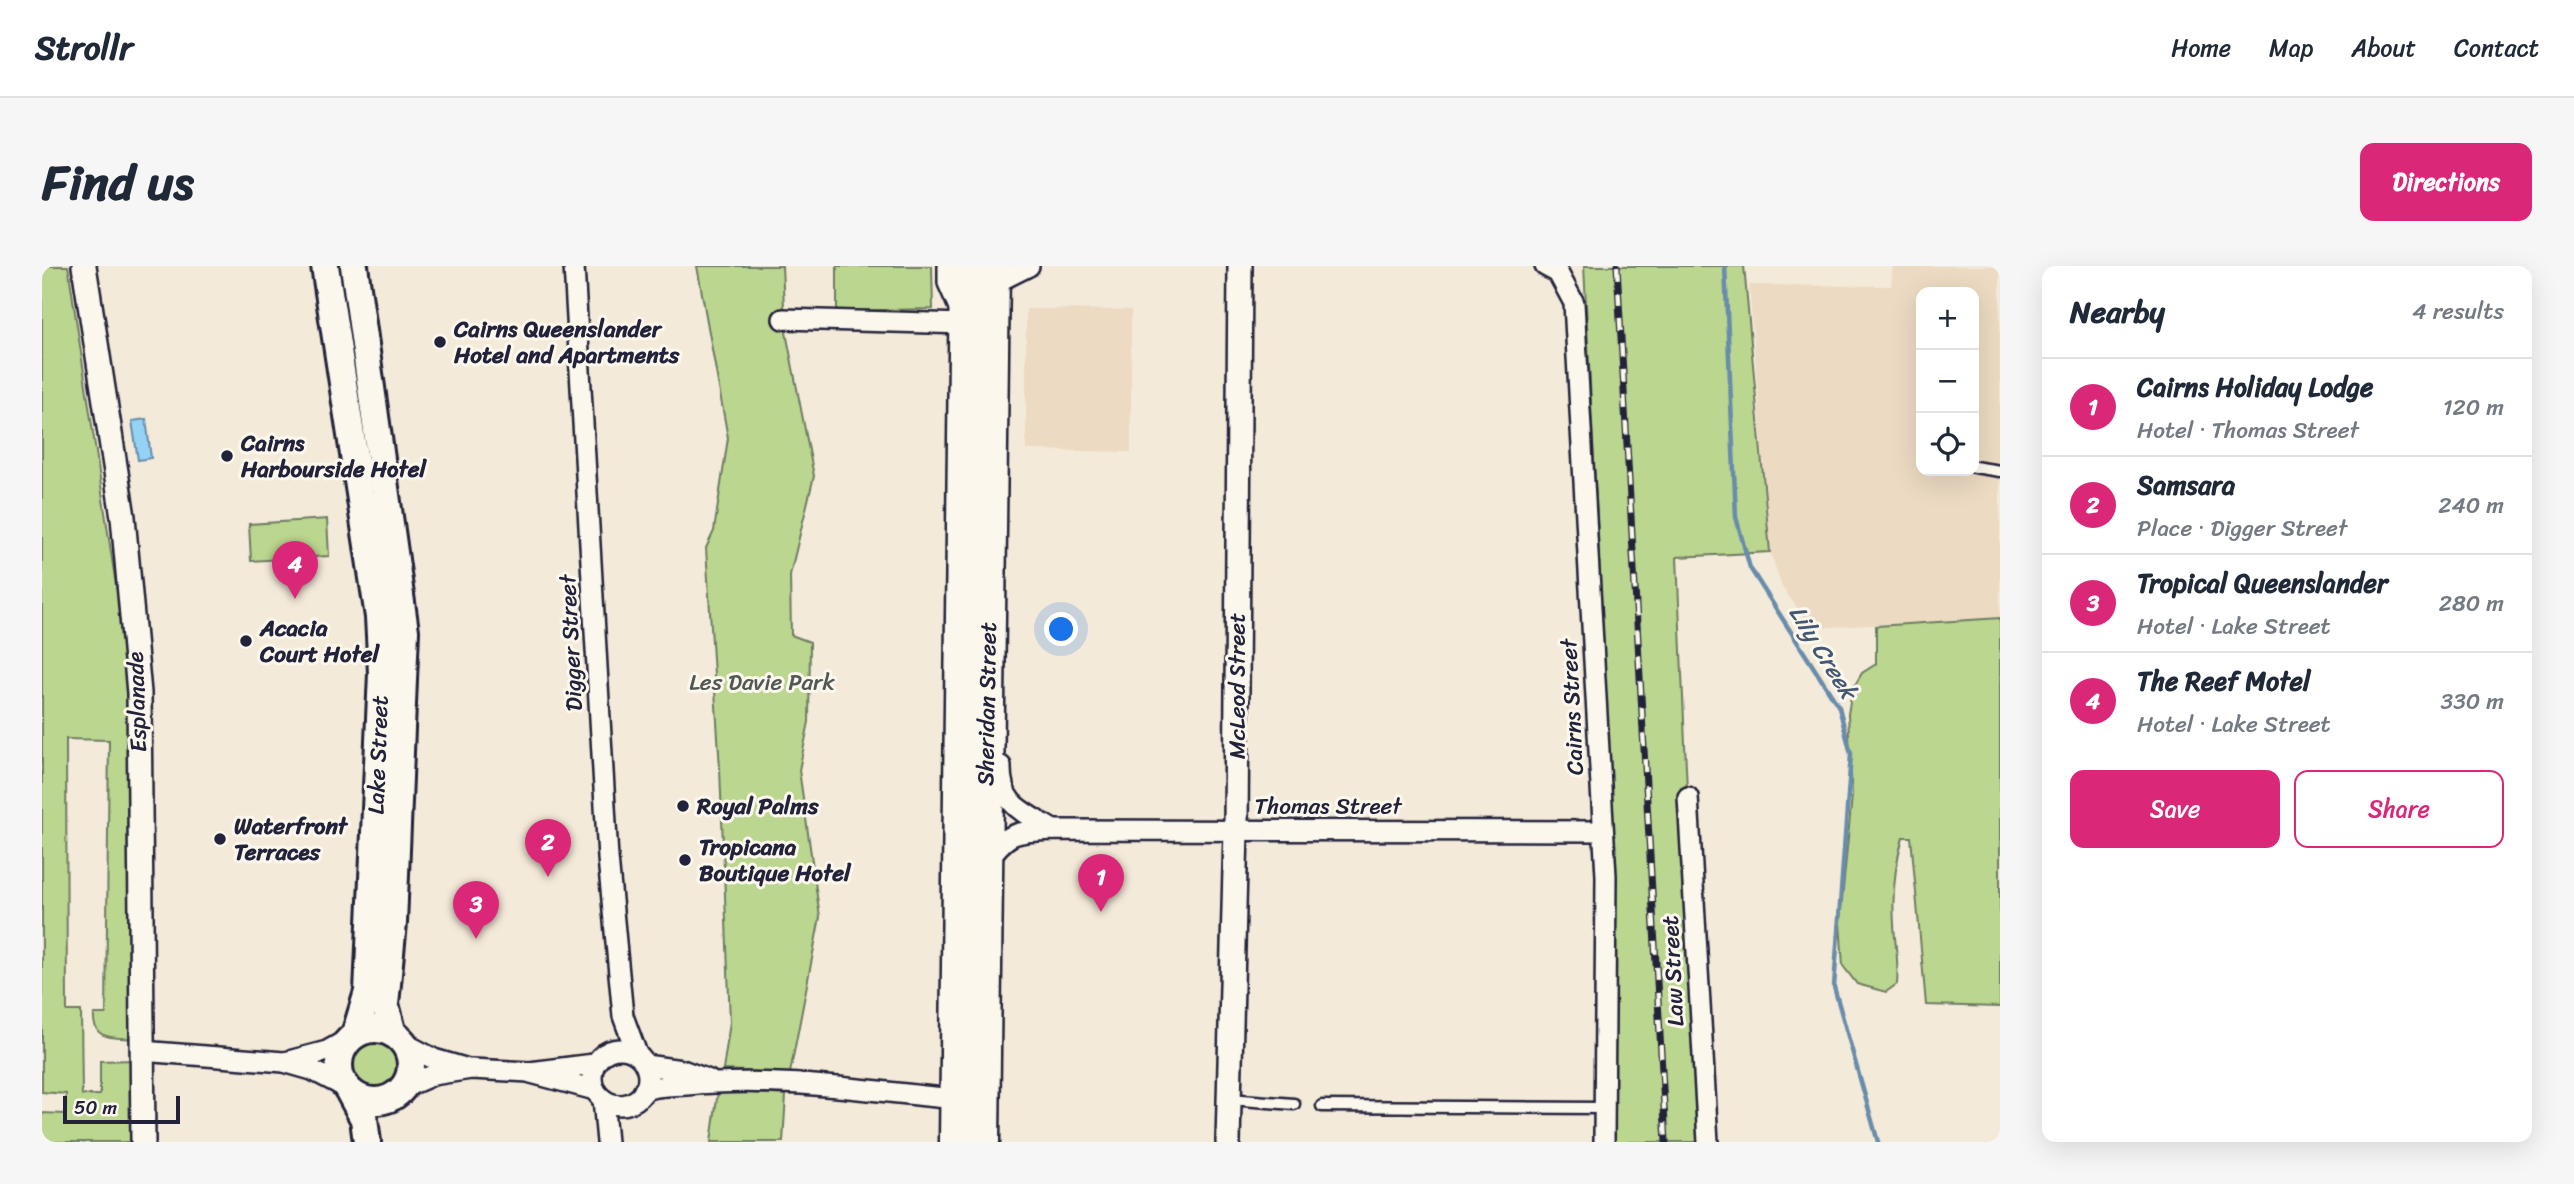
<!DOCTYPE html>
<meta charset="utf-8">
<style>
:root{--surface:#fff;--page:#f6f6f7;--text:#1f2937;--muted:#747a83;--line:#e0e1e3;--accent:#db2777}
body{margin:0;font-family:Sriracha,sans-serif;background:var(--page);color:var(--text)}
.controls{position:absolute;right:21px;top:21px;display:grid;overflow:hidden;border-radius:14px;box-shadow:0 7px 28px #0002}
.controls button{width:63px;height:63px;display:grid;place-items:center;padding:0;border:0;border-bottom:2px solid var(--line);background:var(--surface);color:var(--text);font:35px sans-serif}
.scale{position:absolute;left:21px;bottom:18px;width:117px;box-sizing:border-box;padding-left:7px;border:4px solid #22223b;border-top:0;font-size:19px;line-height:24px;white-space:nowrap;color:#22223b;-webkit-text-stroke:5px #fbf7ec;paint-order:stroke}
.you{position:absolute;left:1020px;top:364px;width:24px;height:24px;margin:-18px;border:5px solid #fff;border-radius:50%;background:#1a73e8;box-shadow:0 0 0 10px #1a73e833}
.badge{display:grid;place-items:center;width:46px;height:46px;border-radius:50%;background:var(--accent);color:#fff;font-size:23px;font-weight:700}
.pin{position:absolute;translate:-50% -58px;filter:drop-shadow(0 2px 4px #0008)}
.pin::after{content:'';position:absolute;top:37px;width:24px;height:21px;background:inherit;clip-path:polygon(0 0,100% 0,50% 100%)}
.list{margin:0;padding:0;list-style:none}
h2{display:flex;justify-content:space-between;align-items:center;height:91px;margin:0;padding:0 28px;font-size:30px}
h2 small{font-size:23px;font-weight:400;color:var(--muted)}
.list li{display:grid;grid-template-columns:46px 1fr auto;gap:21px;align-items:center;box-sizing:border-box;height:98px;padding:0 28px;border-top:2px solid var(--line)}
.list b{display:block;font-size:26px;white-space:nowrap}
.list p{margin:0;font-size:23px;white-space:nowrap;color:var(--muted)}
.list em{font-size:23px;font-style:normal;color:var(--muted)}
.actions{display:flex;gap:14px;padding:21px 28px}
.actions a{flex:1;padding:16px 0;border:2px solid var(--accent);border-radius:14px;text-align:center;font-size:24px;color:var(--accent)}
.actions .main{background:var(--accent);color:#fff}
.icon{flex:none;width:38px;height:38px;fill:none;stroke:currentColor;stroke-width:2;stroke-linecap:round;stroke-linejoin:round}
.map{position:relative;flex:none;width:1958px;height:876px;overflow:hidden;border-radius:14px}
header{display:flex;align-items:center;gap:42px;box-sizing:border-box;height:98px;padding:0 35px;background:var(--surface);border-bottom:2px solid var(--line)}
header strong{font-size:33px}
nav{display:flex;gap:38px;margin-inline-start:auto;font-size:24px}
.intro{display:flex;align-items:center;justify-content:space-between;box-sizing:border-box;height:168px;padding:0 42px}
h1{margin:0;font-size:49px}
.button{padding:18px 32px;border-radius:14px;background:var(--accent);color:#fff;font-size:24px;font-weight:700}
main{display:flex;gap:42px;padding:0 42px}
aside{flex:1;background:var(--surface);border-radius:14px;box-shadow:0 7px 28px #0002}
.map>svg:first-child{display:block}
.built{fill:#ecdac2;fill-rule:evenodd}
.green{fill:#bbd68e;stroke:#6e7c64;stroke-width:2}
.water{fill:#95d3f6;stroke:#678cab;stroke-width:2}
.lines{fill:none;stroke-linecap:round;stroke-linejoin:round}
.stream{stroke:#678cab;stroke-width:4.5}
.service-casing{stroke:#22223b;stroke-width:15}
.minor-casing{stroke:#22223b;stroke-width:24}
.tertiary-casing{stroke:#22223b;stroke-width:28}
.secondary-casing{stroke:#22223b;stroke-width:32}
.trunk-casing{stroke:#22223b;stroke-width:37}
.service{stroke:#fbf7ec;stroke-width:10}
.minor{stroke:#fbf7ec;stroke-width:19}
.tertiary{stroke:#fbf7ec;stroke-width:23}
.secondary{stroke:#fbf7ec;stroke-width:26}
.trunk{stroke:#fbf7ec;stroke-width:32}
.rail-casing{stroke:#22223b;stroke-width:7}
.rail{stroke:#fbf7ec;stroke-width:4.5;stroke-dasharray:13;stroke-linecap:butt}
.poi-dot{fill:#22223b;stroke:#fbf7ec;stroke-width:2.5}
.labels{text-anchor:middle;dominant-baseline:central;stroke-width:6;stroke-linejoin:round;paint-order:stroke}
.poi-label{font-size:23px;font-weight:bold;fill:#22223b;stroke:#fbf7ec;text-anchor:start}
.street-label{font-size:23px;fill:#22223b;stroke:#fbf7ec}
.park-label{font-size:23px;fill:#505854;stroke:#fbf7ec}
.water-label{font-size:24px;font-style:italic;fill:#445773;stroke:#fbf7ec}
</style>
<header>
<strong>Strollr</strong>
<nav><a>Home</a><a>Map</a><a>About</a><a>Contact</a></nav>
</header>
<div class="intro"><h1>Find us</h1><a class="button">Directions</a></div>
<main>
<div class="map">
<svg width="1958" height="876" viewBox="0 0 1958 876">
<rect width="100%" height="100%" fill="#f4ead9"/>
<filter id="ink" filterUnits="userSpaceOnUse"><feTurbulence type="fractalNoise" baseFrequency=".0143" numOctaves="2"/><feDisplacementMap in="SourceGraphic" scale="14" xChannelSelector="R" yChannelSelector="G"/><feConvolveMatrix kernelMatrix="1 2 1 2 8 2 1 2 1" color-interpolation-filters="sRGB"/></filter>
<g filter="url(#ink)">
<g class="built">
<path d="M1851,0H1958V352L1770,362L1740,321L1729,288L1707,19L1849,20ZM1879,26H1932V205H1879Z"/>
<path d="M984,43L1089,44V186L984,184Z"/>
</g>
<g class="green">
<path d="M0,0H26L90,426L92,773C71,771 50,775 52,748H64L67,474L24,473L25,745H39L40,829H58V795L92,794L93,876H0V847L23,848L24,828L0,826Z"/>
<path d="M655,0H740L743,61L772,210L748,309L749,369L768,376L767,456L757,504L778,651L748,807L681,804L688,756L678,503L664,282L672,265L686,172Z"/>
<path d="M795,0H890L891,43L795,45Z"/>
<path d="M1542,0H1702L1728,286L1635,291L1660,876H1571L1573,604Z"/>
<path d="M285,253L287,290L209,295L207,258Z"/>
<path d="M1958,352V741L1884,739L1869,571H1861C1853,599 1850,629 1852,658C1853,680 1857,695 1855,718L1844,726L1815,718L1801,700L1798,656L1810,529L1806,448L1810,424L1820,407L1834,398V360Z"/>
<circle cx="333" cy="799" r="28"/>
<path d="M676,825L744,829L741,876H669Z"/>
</g>
<path class="water" d="M104,153L109,192L96,194L90,155Z"/>
<g class="lines">
<path class="stream" d="M1683,0L1694,251L1708,302L1797,441L1809,488L1792,721L1836,876"/>
<defs>
<g id="service">
<path d="M1932,201L1958,205"/>
<path d="M1188,833L1252,838"/>
<path d="M1280,840L1562,842"/>
</g>
<g id="minor">
<path d="M532,0L566,592L581,750L595,788"/>
<path d="M906,0V17L918,44"/>
<path d="M1503,0L1516,7L1532,37L1564,610L1562,876"/>
<path d="M951,18L987,0"/>
<path d="M741,53L924,58"/>
<path d="M959,500C958,540 981,545 1011,564"/>
<path d="M1646,531L1666,876"/>
<path d="M945,595C967,564 975,566 1011,564L1561,565"/>
<path d="M360,776L392,793L423,802"/>
<circle cx="578" cy="811" r="28"/>
<path d="M99,785L242,796L270,804L303,821"/>
<path d="M243,796L285,785L308,772"/>
<path d="M603,799L640,804L667,814"/>
<path d="M489,807L553,824"/>
<path d="M361,822L391,809L429,803L488,806L552,798"/>
<path d="M602,824C617,819 630,820 645,819C735,810 825,825 915,833"/>
<path d="M561,833L565,876"/>
</g>
<g id="tertiary">
<path d="M42,0L81,251L97,427L101,876"/>
<path d="M1186,876L1194,564L1198,0"/>
</g>
<g id="secondary">
<path d="M283,0L337,351L340,407L326,726L313,769"/>
<path d="M312,0L363,365L351,657L343,738L351,768"/>
<circle cx="333" cy="799" r="36"/>
<path d="M307,825L322,853L325,876"/>
</g>
<g id="trunk">
<path d="M914,876L924,0"/>
<path d="M941,876L951,0"/>
</g>
</defs>
<use href="#service" class="service-casing"/>
<use href="#minor" class="minor-casing"/>
<use href="#tertiary" class="tertiary-casing"/>
<use href="#secondary" class="secondary-casing"/>
<use href="#trunk" class="trunk-casing"/>
<use href="#service" class="service"/>
<use href="#minor" class="minor"/>
<use href="#tertiary" class="tertiary"/>
<use href="#secondary" class="secondary"/>
<use href="#trunk" class="trunk"/>
<defs>
<path id="rail" d="M1575,0L1624,876"/>
</defs>
<use href="#rail" class="rail-casing"/>
<use href="#rail" class="rail"/>
</g>
</g>
<g class="poi-dot">
<circle cx="398" cy="76" r="7"/>
<circle cx="185" cy="190" r="7"/>
<circle cx="204" cy="375" r="7"/>
<circle cx="641" cy="540" r="7"/>
<circle cx="178" cy="573" r="7"/>
<circle cx="643" cy="594" r="7"/>
</g>
<g class="labels">
<g class="poi-label">
<text x="412" y="63">Cairns Queenslander<tspan x="412" dy="26">Hotel and Apartments</tspan></text>
<text x="199" y="177">Cairns<tspan x="199" dy="26">Harbourside Hotel</tspan></text>
<text x="218" y="362">Acacia<tspan x="218" dy="26">Court Hotel</tspan></text>
<text x="655" y="540">Royal Palms</text>
<text x="192" y="560">Waterfront<tspan x="192" dy="26">Terraces</tspan></text>
<text x="657" y="581">Tropicana<tspan x="657" dy="26">Boutique Hotel</tspan></text>
</g>
<g class="street-label">
<text transform="translate(529 377) rotate(-93)">Digger Street</text>
<text transform="translate(1195 420) rotate(-90)">McLeod Street</text>
<text transform="translate(95 436) rotate(-92)">Esplanade</text>
<text transform="translate(945 438) rotate(-89)">Sheridan Street</text>
<text transform="translate(1530 441) rotate(-93)">Cairns Street</text>
<text transform="translate(336 489) rotate(-88)">Lake Street</text>
<text x="1286" y="540">Thomas Street</text>
<text transform="translate(1631 705) rotate(-93)">Law Street</text>
</g>
<g class="park-label">
<text x="720" y="416">Les Davie Park</text>
</g>
<g class="water-label">
<text transform="translate(1781 386) rotate(58)">Lily Creek</text>
</g>
</g>
</svg>
<div class="controls">
<button>+</button>
<button>−</button>
<button><svg class="icon" aria-label="locate" viewBox="0 0 24 24"><circle cx="12" cy="12" r="6"/><path d="M12 2v4M12 18v4M2 12h4M18 12h4"/></svg></button>
</div>
<div class="scale">50 m</div>
<div class="you"></div>
<div class="pin badge" style="left:1059px;top:646px">1</div>
<div class="pin badge" style="left:506px;top:611px">2</div>
<div class="pin badge" style="left:434px;top:673px">3</div>
<div class="pin badge" style="left:253px;top:333px">4</div>
</div>
<aside>
<h2>Nearby<small>4 results</small></h2>
<ul class="list">
<li><span class="badge">1</span><div><b>Cairns Holiday Lodge</b><p>Hotel · Thomas Street</p></div><em>120 m</em></li>
<li><span class="badge">2</span><div><b>Samsara</b><p>Place · Digger Street</p></div><em>240 m</em></li>
<li><span class="badge">3</span><div><b>Tropical Queenslander</b><p>Hotel · Lake Street</p></div><em>280 m</em></li>
<li><span class="badge">4</span><div><b>The Reef Motel</b><p>Hotel · Lake Street</p></div><em>330 m</em></li>
</ul>
<div class="actions"><a class="main">Save</a><a>Share</a></div>
</aside>
</main>
